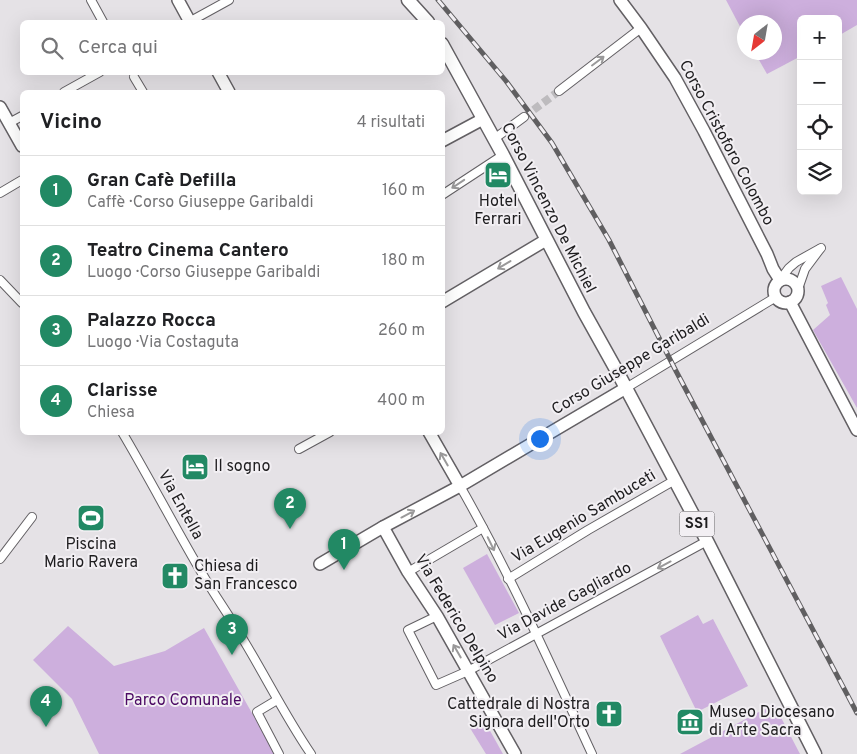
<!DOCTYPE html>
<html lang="it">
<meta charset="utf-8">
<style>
:root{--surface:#fff;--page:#f6f6f6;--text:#202124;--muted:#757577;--line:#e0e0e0;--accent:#228964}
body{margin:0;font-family:Overpass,sans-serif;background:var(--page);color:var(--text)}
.controls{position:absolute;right:15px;top:15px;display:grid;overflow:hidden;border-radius:8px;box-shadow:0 5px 20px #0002}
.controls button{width:45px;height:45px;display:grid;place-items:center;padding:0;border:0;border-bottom:1px solid var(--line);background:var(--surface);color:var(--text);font:25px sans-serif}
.compass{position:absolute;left:737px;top:15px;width:45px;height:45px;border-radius:50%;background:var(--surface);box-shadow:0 5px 20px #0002;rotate:211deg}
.you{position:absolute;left:539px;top:438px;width:18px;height:18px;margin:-12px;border:4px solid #fff;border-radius:50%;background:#1a73e8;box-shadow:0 0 0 8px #1a73e833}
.badge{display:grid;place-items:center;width:32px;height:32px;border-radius:50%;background:var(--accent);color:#fff;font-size:16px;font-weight:700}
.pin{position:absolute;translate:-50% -41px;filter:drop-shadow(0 1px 2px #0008)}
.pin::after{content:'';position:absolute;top:26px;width:18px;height:15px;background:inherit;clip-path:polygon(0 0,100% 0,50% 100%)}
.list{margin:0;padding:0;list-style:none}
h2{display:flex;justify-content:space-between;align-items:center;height:65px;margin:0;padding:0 20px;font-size:21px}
h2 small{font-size:16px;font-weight:400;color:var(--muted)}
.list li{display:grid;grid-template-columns:32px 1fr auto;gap:15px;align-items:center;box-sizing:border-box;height:70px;padding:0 20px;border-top:1px solid var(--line)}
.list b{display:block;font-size:19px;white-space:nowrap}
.list p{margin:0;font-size:16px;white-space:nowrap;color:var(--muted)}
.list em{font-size:16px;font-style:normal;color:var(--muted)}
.icon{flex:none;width:28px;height:28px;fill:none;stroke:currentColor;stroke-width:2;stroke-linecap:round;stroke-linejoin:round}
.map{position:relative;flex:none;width:857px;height:754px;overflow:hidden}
.search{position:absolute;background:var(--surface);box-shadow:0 5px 20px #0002;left:20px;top:20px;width:425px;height:55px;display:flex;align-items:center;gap:12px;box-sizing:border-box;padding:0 18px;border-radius:8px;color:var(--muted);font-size:19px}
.panel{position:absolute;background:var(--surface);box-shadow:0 5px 20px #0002;left:20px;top:90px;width:425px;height:345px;border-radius:8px}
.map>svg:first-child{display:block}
.green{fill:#cdafdd}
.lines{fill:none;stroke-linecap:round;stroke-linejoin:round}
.street-tunnel{stroke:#bdbbbe;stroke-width:8;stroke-dasharray:8 4;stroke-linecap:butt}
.street-casing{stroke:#636064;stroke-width:10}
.secondary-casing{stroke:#636064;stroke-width:14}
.primary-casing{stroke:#636064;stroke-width:15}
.street{stroke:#fff;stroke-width:8}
.secondary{stroke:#fff;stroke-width:11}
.primary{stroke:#fff;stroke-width:12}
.rail-casing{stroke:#605f61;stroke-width:5}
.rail{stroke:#f2eff3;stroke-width:3;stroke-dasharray:9;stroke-linecap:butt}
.oneway{stroke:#9a999a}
.labels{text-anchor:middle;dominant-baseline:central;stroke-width:4;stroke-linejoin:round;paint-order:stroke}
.shield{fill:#f2eff3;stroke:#5e5c5f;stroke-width:1}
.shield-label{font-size:15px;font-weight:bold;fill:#1e1d1f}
.street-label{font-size:16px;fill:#1e1d1f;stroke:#f2eff3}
.poi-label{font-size:16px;fill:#1e1d1f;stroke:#f2eff3;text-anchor:start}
.park-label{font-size:16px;fill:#4c0a64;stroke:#f2eff3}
</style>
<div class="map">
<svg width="857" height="754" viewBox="0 0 857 754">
<rect width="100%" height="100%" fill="#e5e2e6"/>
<g class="green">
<path d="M726,0H857V25L838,36V19H801V56L767,74L755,53L774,52V22H744V34Z"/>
<path d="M841,277L857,309V408L813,330L830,315L826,305L828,303L821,286Z"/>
<path d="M487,554L519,613L495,625L463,568Z"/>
<path d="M698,615L703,624L713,619L748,686L697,712L660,636Z"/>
<path d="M68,626L114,666L165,651L204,628L275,754H99L72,699L33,660Z"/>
<path d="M774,704L800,754H680Z"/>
<path d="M484,720L503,754H486L470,728Z"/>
</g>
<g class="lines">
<path class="street-tunnel" d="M524,117L559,91"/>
<defs>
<g id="street">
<path d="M91,0L103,22"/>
<path d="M189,22L229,0"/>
<path d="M134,77L143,92"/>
<path d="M559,91L641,28"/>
<path d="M64,92L100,72"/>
<path d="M9,123L22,116"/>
<path d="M494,139L524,117"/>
<path d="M0,193L22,180"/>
<path d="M442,195L503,155"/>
<path d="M0,280L22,303"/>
<path d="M780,280L789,268L796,262L821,248"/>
<path d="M798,289L805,269L820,249"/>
<path d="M626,388L776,297"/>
<path d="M122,432C150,479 175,528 203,575C215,596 229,615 241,636C265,675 285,716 311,754"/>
<path d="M299,449L330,432"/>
<path d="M460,486C509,572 550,663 592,754"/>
<path d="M0,559L32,517"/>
<path d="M408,572L483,528"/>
<path d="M508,579L588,530L675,480"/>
<path d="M437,616L408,630L436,685L468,671L707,541"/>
<path d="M277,700L257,712L279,754"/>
</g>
<g id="secondary">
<path d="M178,0L190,22"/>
<path d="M620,0L641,28L675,78L704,131L767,254L773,269L780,280"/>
<path d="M218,72L229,92"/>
<path d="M0,107L22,146"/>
<path d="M442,141L483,119"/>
<circle cx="786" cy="291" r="12"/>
<path d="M442,302L546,240"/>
<path d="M790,302L857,430"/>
<path d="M429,432L460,486"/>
<path d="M383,527L408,572L437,616L515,754"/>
<path d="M320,564L383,527L460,486L626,388"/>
</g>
<g id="primary">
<path d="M408,0L428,22"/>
<path d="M442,44L503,155L584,312L618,373L707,541L815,754"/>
</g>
</defs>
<use href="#street" class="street-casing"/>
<use href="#secondary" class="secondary-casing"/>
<use href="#primary" class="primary-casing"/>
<use href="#street" class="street"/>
<use href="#secondary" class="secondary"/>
<use href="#primary" class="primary"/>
<defs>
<path id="rail" d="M438,0L506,81L552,143L609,240L676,371L857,713"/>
</defs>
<use href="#rail" class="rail-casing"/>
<use href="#rail" class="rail"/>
</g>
<defs><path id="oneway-shaft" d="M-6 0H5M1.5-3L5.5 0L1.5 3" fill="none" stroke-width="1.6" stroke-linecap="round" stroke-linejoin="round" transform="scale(1.25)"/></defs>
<g class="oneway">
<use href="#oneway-shaft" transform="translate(598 61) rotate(-37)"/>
<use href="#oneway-shaft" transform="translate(458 184) rotate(146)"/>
<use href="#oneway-shaft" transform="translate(504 265) rotate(149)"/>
<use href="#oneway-shaft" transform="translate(444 459) rotate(-120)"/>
<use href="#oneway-shaft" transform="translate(408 514) rotate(-28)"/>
<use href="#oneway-shaft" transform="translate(491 544) rotate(64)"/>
<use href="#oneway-shaft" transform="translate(664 565) rotate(152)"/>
<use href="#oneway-shaft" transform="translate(457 651) rotate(-120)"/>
</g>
<defs>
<symbol id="hotel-square" viewBox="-11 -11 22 22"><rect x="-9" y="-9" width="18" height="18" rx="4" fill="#228964" stroke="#f2eff3"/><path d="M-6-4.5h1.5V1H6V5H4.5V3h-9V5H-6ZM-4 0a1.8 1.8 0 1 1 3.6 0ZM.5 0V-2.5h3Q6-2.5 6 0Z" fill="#fff"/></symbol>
<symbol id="stadium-square" viewBox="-11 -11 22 22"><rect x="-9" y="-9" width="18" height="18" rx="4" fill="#228964" stroke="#f2eff3"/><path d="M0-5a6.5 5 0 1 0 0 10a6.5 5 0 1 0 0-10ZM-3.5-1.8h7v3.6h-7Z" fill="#fff"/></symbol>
<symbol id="church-square" viewBox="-11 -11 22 22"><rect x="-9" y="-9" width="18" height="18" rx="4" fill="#228964" stroke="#f2eff3"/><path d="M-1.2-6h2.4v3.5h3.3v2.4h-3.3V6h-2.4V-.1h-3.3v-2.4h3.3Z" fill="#fff"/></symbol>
<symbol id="museum-square" viewBox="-11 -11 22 22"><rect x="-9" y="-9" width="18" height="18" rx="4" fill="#228964" stroke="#f2eff3"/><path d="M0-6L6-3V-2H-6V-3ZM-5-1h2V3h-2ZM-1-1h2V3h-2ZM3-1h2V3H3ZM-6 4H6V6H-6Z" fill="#fff"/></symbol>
</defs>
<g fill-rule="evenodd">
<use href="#hotel-square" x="482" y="159" width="32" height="32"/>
<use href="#hotel-square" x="179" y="451" width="32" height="32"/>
<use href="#stadium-square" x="75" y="502" width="32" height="32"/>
<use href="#church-square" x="159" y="560" width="32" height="32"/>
<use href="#church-square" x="593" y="698" width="32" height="32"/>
<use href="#museum-square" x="674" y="706" width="32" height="32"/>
</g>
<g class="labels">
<rect class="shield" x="679.5" y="511.5" width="35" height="25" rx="4"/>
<g class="shield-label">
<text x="697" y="524">SS1</text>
</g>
<g class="street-label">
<text transform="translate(726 143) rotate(62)">Corso Cristoforo Colombo</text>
<text transform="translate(548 208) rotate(63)">Corso Vincenzo De Michiel</text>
<text transform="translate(631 365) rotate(-31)">Corso Giuseppe Garibaldi</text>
<text transform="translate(180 505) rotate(61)">Via Entella</text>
<text transform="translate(584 517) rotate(-31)">Via Eugenio Sambuceti</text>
<text transform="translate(565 602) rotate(-28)">Via Davide Gagliardo</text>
<text transform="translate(456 619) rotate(59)">Via Federico Delpino</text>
</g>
<g class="poi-label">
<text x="498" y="202" text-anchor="middle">Hotel<tspan x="498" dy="18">Ferrari</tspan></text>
<text x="214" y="467">Il sogno</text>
<text x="91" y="545" text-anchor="middle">Piscina<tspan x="91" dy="18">Mario Ravera</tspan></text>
<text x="194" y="567">Chiesa di<tspan x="194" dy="18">San Francesco</tspan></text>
<text x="590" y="705" text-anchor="end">Cattedrale di Nostra<tspan x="590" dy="18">Signora dell'Orto</tspan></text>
<text x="709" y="713">Museo Diocesano<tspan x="709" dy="18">di Arte Sacra</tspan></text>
</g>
<g class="park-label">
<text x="183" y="701">Parco Comunale</text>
</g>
</g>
</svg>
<div class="controls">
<button>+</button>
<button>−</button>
<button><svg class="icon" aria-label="locate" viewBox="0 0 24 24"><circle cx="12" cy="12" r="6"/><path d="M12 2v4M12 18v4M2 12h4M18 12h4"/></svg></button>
<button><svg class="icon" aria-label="layers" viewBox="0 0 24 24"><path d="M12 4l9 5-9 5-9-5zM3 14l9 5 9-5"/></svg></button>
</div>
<svg class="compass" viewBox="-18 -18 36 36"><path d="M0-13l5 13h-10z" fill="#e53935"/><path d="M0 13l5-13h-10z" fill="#757577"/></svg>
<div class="you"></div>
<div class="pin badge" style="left:344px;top:570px">1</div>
<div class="pin badge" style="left:290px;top:529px">2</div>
<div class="pin badge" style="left:232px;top:655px">3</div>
<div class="pin badge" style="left:46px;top:727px">4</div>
<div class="search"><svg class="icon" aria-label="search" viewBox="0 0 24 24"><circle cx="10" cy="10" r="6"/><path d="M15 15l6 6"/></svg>Cerca qui</div>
<section class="panel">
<h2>Vicino<small>4 risultati</small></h2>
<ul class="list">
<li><span class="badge">1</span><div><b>Gran Cafè Defilla</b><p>Caffè · Corso Giuseppe Garibaldi</p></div><em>160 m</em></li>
<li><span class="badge">2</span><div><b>Teatro Cinema Cantero</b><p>Luogo · Corso Giuseppe Garibaldi</p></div><em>180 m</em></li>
<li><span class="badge">3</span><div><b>Palazzo Rocca</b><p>Luogo · Via Costaguta</p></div><em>260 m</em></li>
<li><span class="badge">4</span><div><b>Clarisse</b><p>Chiesa</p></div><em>400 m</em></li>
</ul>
</section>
</div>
